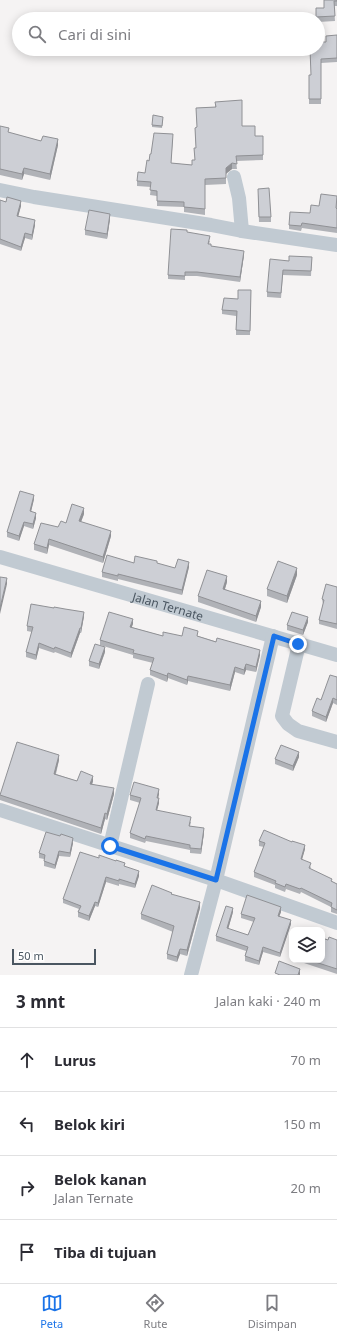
<!DOCTYPE html>
<html lang="id">
<meta charset="utf-8">
<style>
:root{--surface:#fff;--page:#f7f7f7;--text:#2b2b33;--muted:#7c7c81;--line:#e1e1e2;--accent:#1a73e8}
body{margin:0;font-family:"Noto Sans",sans-serif;background:var(--page);color:var(--text)}
.controls{position:absolute;right:12px;bottom:12px;display:grid;overflow:hidden;border-radius:8px;box-shadow:0 2px 10px #0003}
.controls button{width:36px;height:36px;display:grid;place-items:center;padding:0;border:0;border-bottom:1px solid var(--line);background:var(--surface);color:var(--text);font:20px sans-serif}
.scale{position:absolute;left:12px;bottom:10px;width:84px;box-sizing:border-box;padding-left:4px;border:2px solid #4a5661;border-top:0;font-size:11px;line-height:14px;white-space:nowrap;color:#4a5661;-webkit-text-stroke:3px #fff;paint-order:stroke}
.stop{position:absolute;width:12px;height:12px;margin:-9px;border:3px solid #1a73e8;border-radius:50%;background:#fff}
.stop.end{background:#1a73e8;border-color:#fff;box-shadow:0 1px 4px #0008}
.list{margin:0;padding:0;list-style:none}
h2{display:flex;justify-content:space-between;align-items:center;height:52px;margin:0;padding:0 16px;font-size:17px}
h2 small{font-size:13px;font-weight:400;color:var(--muted)}
.list li{display:grid;grid-template-columns:26px 1fr auto;gap:12px;align-items:center;box-sizing:border-box;height:64px;padding:0 16px;border-top:1px solid var(--line)}
.list b{display:block;font-size:15px;white-space:nowrap}
.list p{margin:0;font-size:13px;white-space:nowrap;color:var(--muted)}
.list em{font-size:13px;font-style:normal;color:var(--muted)}
.icon{flex:none;width:22px;height:22px;fill:none;stroke:currentColor;stroke-width:2;stroke-linecap:round;stroke-linejoin:round}
.map{position:relative;flex:none;width:337px;height:975px;overflow:hidden}
.search{position:absolute;background:var(--surface);box-shadow:0 2px 10px #0003;left:12px;right:12px;top:12px;height:44px;display:flex;align-items:center;gap:10px;box-sizing:border-box;padding:0 14px;border-radius:22px;color:var(--muted);font-size:15px}
.sheet{height:308px;background:var(--surface)}
nav{display:flex;justify-content:space-around;align-items:center;box-sizing:border-box;height:56px;border-top:1px solid var(--line);background:var(--surface);font-size:11px;color:var(--muted)}
nav a{display:grid;justify-items:center;gap:2px}
nav .on{color:var(--accent)}
.map>svg:first-child{display:block}
.lines{fill:none;stroke-linecap:round;stroke-linejoin:round}
.minor{stroke:#c1cad2;stroke-width:14}
.wall{fill:#b0b2b7}
.shaded-wall{fill:#909195}
.building{fill:#cdcfd5;stroke:#909195}
.route{stroke:#1a73e8;stroke-width:5}
.labels{text-anchor:middle;dominant-baseline:central;stroke-width:4;stroke-linejoin:round;paint-order:stroke}
.street-label{font-size:12px;fill:#4a5661;stroke:#fff}
</style>
<div class="map">
<svg width="337" height="975" viewBox="0 0 337 975">
<rect width="100%" height="100%" fill="#f5f3f3"/>
<g class="lines">
<g class="minor">
<path d="M234,177L239,198L242,231"/>
<path d="M0,190L34,197L211,225L242,231L337,245"/>
<path id="s1" d="M0,557L337,655"/>
<path d="M273,636L216,880L337,923"/>
<path d="M299,644L282,716L288,724L298,731L337,742"/>
<path d="M0,810L216,880L191,975"/>
<path d="M110,846L148,684"/>
</g>
</g>
<g class="wall">
<path d="M324,0H337V6H334L335,21L318,22V19H316V8H324Z"/>
<path d="M337,35V62L321,63V104H309V75H311L326,42Z"/>
<path d="M215,102L242,126L255,136H263V160L236,161L237,169H232L226,173V184L205,185V215L184,212V207L157,206V196L150,195L151,187L137,186V181L145,173L151,154L173,139L171,163L192,165V160H195L194,148H196L195,133V128L197,127L196,108L215,107Z"/>
<path d="M163,119L162,128L152,127V125Z"/>
<path d="M0,126L9,133L58,145L50,180L24,174L22,180L0,175Z"/>
<path d="M258,194L271,217V222H259Z"/>
<path d="M337,196V233L302,228L301,231L289,229V225L310,213L319,206Z"/>
<path d="M0,200L21,206L18,216L35,225L32,240L25,238L21,251L0,244Z"/>
<path d="M110,219L107,239L85,235V230Z"/>
<path d="M187,232L210,241L209,244L211,246L244,255L240,282L197,276H185V280L168,279V275Z"/>
<path d="M312,257L311,276L283,275L281,298L267,297V292L289,261Z"/>
<path d="M251,290L250,335H236V316L222,314V310Z"/>
<path d="M34,499L31,511L36,518L33,529L24,526L19,541L7,537V532Z"/>
<path d="M84,514L81,522L111,536L103,563L49,545L47,554L34,550V544L66,523Z"/>
<path d="M134,563L157,564L175,568L189,567L182,595L118,579V581L102,577V572Z"/>
<path d="M297,575L287,603L267,596V589Z"/>
<path d="M227,582L225,589L261,607L256,622L198,602V596Z"/>
<path d="M337,587V629L319,624V620L323,604L322,599Z"/>
<path d="M84,616L81,633H80L71,658L55,652L54,653L39,648L36,660L26,657V652L32,632L27,631V626Z"/>
<path d="M308,622L303,635L287,630V625Z"/>
<path d="M133,624L131,627L163,636H198L260,655L256,672L246,670L244,675L235,672L230,691L188,681L187,685L168,678L167,682L150,675V670L153,663L133,658V655L100,645V640Z"/>
<path d="M105,652L99,669L89,666V661Z"/>
<path d="M337,677V705L333,703L326,722L312,716V711L321,700Z"/>
<path d="M299,757L293,771L275,764V759Z"/>
<path d="M59,760L56,774L77,781H93L92,785L114,794L107,820L105,819L101,834L0,800V794Z"/>
<path d="M159,794L158,798L159,803L157,810L191,822L190,826L204,833L201,854L190,853V850L146,841L145,843L130,838V833L140,803L130,800V795Z"/>
<path d="M259,841L305,849L302,859L311,867L310,869L337,884V914L331,912V907L301,892L300,894L286,889L285,892L275,888V885L254,877V872L264,847L259,846Z"/>
<path d="M73,843L70,857L59,856L55,869L44,866V859L39,858V853Z"/>
<path d="M125,867L139,876L135,888L119,884V886L106,882L98,907L95,906L89,921L78,917V912L79,909L63,903V899Z"/>
<path d="M200,908L187,956L180,954L177,962L167,959V954L173,932L141,919V914Z"/>
<path d="M233,912L228,929L248,935L254,922L241,918V914L281,912L279,916L291,924L280,957L263,952L259,965L245,961V956L246,951L216,941V936Z"/>
<path d="M328,940H337V974L304,963V960H322Z"/>
</g>
<g class="shaded-wall">
<path d="M58,139V145L50,180V174Z"/>
<path d="M232,163V169L226,174V168Z"/>
<path d="M24,168V174L22,180V174Z"/>
<path d="M21,201V206L17,221V216Z"/>
<path d="M110,214V219L107,239V234Z"/>
<path d="M35,220V225L32,240V235Z"/>
<path d="M25,233V238L21,251V247Z"/>
<path d="M244,251V255L240,282V277Z"/>
<path d="M34,495V499L30,516V511Z"/>
<path d="M84,508V514L79,527V521Z"/>
<path d="M36,513V518L33,529V524Z"/>
<path d="M24,522V526L19,541V536Z"/>
<path d="M111,531V536L103,563V557Z"/>
<path d="M49,539V545L47,554V548Z"/>
<path d="M189,562V567L182,595V590Z"/>
<path d="M297,568V575L287,603V596Z"/>
<path d="M227,576V582L223,595V589Z"/>
<path d="M7,578V584L0,614V608Z"/>
<path d="M261,601V607L256,622V616Z"/>
<path d="M84,612V616L81,633V628Z"/>
<path d="M308,617V622L303,635V630Z"/>
<path d="M133,619V624L130,632V627Z"/>
<path d="M80,628V633L71,658V653Z"/>
<path d="M39,643V648L36,660V655Z"/>
<path d="M105,647V652L99,669V664Z"/>
<path d="M260,650V655L256,672V667Z"/>
<path d="M246,664V670L244,675V670Z"/>
<path d="M235,667V672L230,691V685Z"/>
<path d="M168,673V678L167,682V676Z"/>
<path d="M188,676V681L187,685V680Z"/>
<path d="M333,698V703L326,722V717Z"/>
<path d="M299,752V757L293,771V766Z"/>
<path d="M59,755V760L54,779V774Z"/>
<path d="M93,776V781L90,790V784Z"/>
<path d="M114,788V794L107,820V814Z"/>
<path d="M159,789V794L157,803V798Z"/>
<path d="M159,798V803L156,814V810Z"/>
<path d="M105,813V819L101,834V828Z"/>
<path d="M204,828V833L201,854V849Z"/>
<path d="M73,838V843L70,857V853Z"/>
<path d="M305,845V849L301,863V859Z"/>
<path d="M59,851V856L55,869V865Z"/>
<path d="M139,871V876L135,888V884Z"/>
<path d="M106,877V882L98,907V903Z"/>
<path d="M95,902V906L89,921V916Z"/>
<path d="M200,902V908L187,956V950Z"/>
<path d="M281,907V912L278,920V916Z"/>
<path d="M233,908V912L227,933V928Z"/>
<path d="M291,920V924L280,957V953Z"/>
<path d="M263,947V952L259,965V961Z"/>
<path d="M180,949V954L177,962V957Z"/>
<path d="M300,969V975H298Z"/>
</g>
<g class="building">
<path d="M324,0H337V1H334L335,16L316,17V8H324Z"/>
<path d="M337,35V58L321,59V99H309V75H311L310,49H318V42H326V36Z"/>
<path d="M242,100V126H255V136H263V155L236,156L237,164L232,163L226,168V178L205,179V209L184,207V202L157,201V191L150,190L151,182L137,181L138,172L145,173L147,160L149,161L150,154H151L154,133L173,134L171,163L192,165V160H195L194,148H196L195,128L197,127L196,108L216,107L215,102Z"/>
<path d="M153,115L163,117L162,126L152,125Z"/>
<path d="M0,126L9,128L8,132L41,141L43,136L58,139L50,174L24,168L22,174L0,169Z"/>
<path d="M269,188L271,217H259L258,189Z"/>
<path d="M321,194L337,196L336,208L337,209V228L302,223L301,226L289,225L290,212L310,213L311,205L319,206Z"/>
<path d="M7,197L21,201L17,216L35,220L32,235L25,233L21,247L0,239V200L6,202Z"/>
<path d="M89,210L110,214L107,234L85,230Z"/>
<path d="M171,229L187,230V232L210,236L208,244H211V246L244,251L240,277L197,272H185V276L168,275Z"/>
<path d="M289,256L312,257L311,271L283,270L281,293L267,292L270,259L289,261Z"/>
<path d="M238,290H251L250,331L236,330L237,311L222,310L224,298L238,299Z"/>
<path d="M20,491L34,495L30,511L36,513L33,524L24,522L19,536L7,532Z"/>
<path d="M72,504L84,508L79,521L111,531L103,557L49,539L47,548L34,544L41,523L58,527L61,521L66,523Z"/>
<path d="M107,555L134,563L135,556L157,561V563L175,568L178,559L189,562L182,590L118,574V576L102,572Z"/>
<path d="M278,561L297,568L287,596L267,589Z"/>
<path d="M207,570L227,576L223,589L261,601L256,616L198,596Z"/>
<path d="M0,577L7,578L0,608Z"/>
<path d="M326,584L337,587V624L319,620L324,600L322,599Z"/>
<path d="M31,604L54,608V607L65,609L84,612L81,628H80L71,653L55,647L54,649L39,643L36,655L26,652L33,627L27,626Z"/>
<path d="M109,612L133,619L130,627L163,636V632L182,636L184,627L198,631L197,636L216,642L217,638L260,650L256,667L246,664L244,670L235,667L230,685L188,676L187,680L168,673L167,676L150,670L154,658L133,653L134,650L100,640Z"/>
<path d="M292,612L308,617L303,630L287,625Z"/>
<path d="M95,644L105,647L99,664L89,661Z"/>
<path d="M330,675L337,677V700L333,698L326,717L312,711L317,698L321,700Z"/>
<path d="M17,742L59,755L54,774L77,781L81,771L93,776L90,784L114,788L107,814L105,813L101,828L0,795Z"/>
<path d="M281,745L299,752L293,766L275,759Z"/>
<path d="M134,782L159,789L157,798H159L156,810L191,817L189,826L204,828L201,849L190,848V845L146,836L145,839L130,833L141,798L130,795Z"/>
<path d="M264,830L292,842V841L305,845L301,859L311,863L309,868L332,879L331,881L337,884V910L331,907L332,903L301,888L300,889L286,884L285,887L275,883L276,881L254,872L265,843L259,841Z"/>
<path d="M46,832L60,836L61,834L73,838L70,853L59,851L55,865L44,861L45,855L39,853Z"/>
<path d="M80,852L99,858V855L116,861V860L125,863L124,866L139,871L135,884L119,879V881L106,877L98,903L95,902L89,916L78,912L81,906L63,899Z"/>
<path d="M152,885L172,893L171,894L200,902L187,950L180,949L177,957L167,954L174,926L141,914Z"/>
<path d="M247,895L281,907L278,916L291,920L280,953L263,947L259,961L245,956L248,947L216,936L226,906L233,908L227,928L248,935L255,918L241,914Z"/>
<path d="M329,937L337,940V969L309,960H322V938L328,940Z"/>
<path d="M279,961L300,969L298,975H280L275,973Z"/>
</g>
<g class="lines">
<path class="route" d="M110,846L216,880L274,636L298,644"/>
</g>
<g class="labels">
<g class="street-label">
<text stroke="none"><textPath href="#s1" startOffset="175">Jalan Ternate</textPath></text>
</g>
</g>
</svg>
<div class="controls">
<button><svg class="icon" aria-label="layers" viewBox="0 0 24 24"><path d="M12 4l9 5-9 5-9-5zM3 14l9 5 9-5"/></svg></button>
</div>
<div class="scale">50 m</div>
<div class="stop" style="left:110px;top:846px"></div>
<div class="stop end" style="left:298px;top:644px"></div>
<div class="search"><svg class="icon" aria-label="search" viewBox="0 0 24 24"><circle cx="10" cy="10" r="6"/><path d="M15 15l6 6"/></svg>Cari di sini</div>
</div>
<section class="sheet">
<h2>3 mnt<small>Jalan kaki · 240 m</small></h2>
<ul class="list">
<li><svg class="icon" aria-label="ahead" viewBox="0 0 24 24"><path d="M12 20V5M6 11l6-6 6 6"/></svg><div><b>Lurus</b></div><em>70 m</em></li>
<li><svg class="icon" aria-label="left" viewBox="0 0 24 24"><path d="M17 20v-9H6M10 6l-5 5 5 5"/></svg><div><b>Belok kiri</b></div><em>150 m</em></li>
<li><svg class="icon" aria-label="right" viewBox="0 0 24 24"><path d="M7 20v-9h11M14 6l5 5-5 5"/></svg><div><b>Belok kanan</b><p>Jalan Ternate</p></div><em>20 m</em></li>
<li><svg class="icon" aria-label="arrive" viewBox="0 0 24 24"><path d="M6 21V4h12l-3 4 3 4H6"/></svg><div><b>Tiba di tujuan</b></div></li>
</ul>
</section>
<nav>
<a class="on"><svg class="icon" aria-label="map" viewBox="0 0 24 24"><path d="M3 6l6-2 6 2 6-2v14l-6 2-6-2-6 2zM9 4v14M15 6v14"/></svg>Peta</a>
<a><svg class="icon" aria-label="directions" viewBox="0 0 24 24"><path d="M12 3l9 9-9 9-9-9zM9 14v-3h6M13 9l2 2-2 2"/></svg>Rute</a>
<a><svg class="icon" aria-label="saved" viewBox="0 0 24 24"><path d="M7 4h10v16l-5-4-5 4z"/></svg>Disimpan</a>
</nav>
